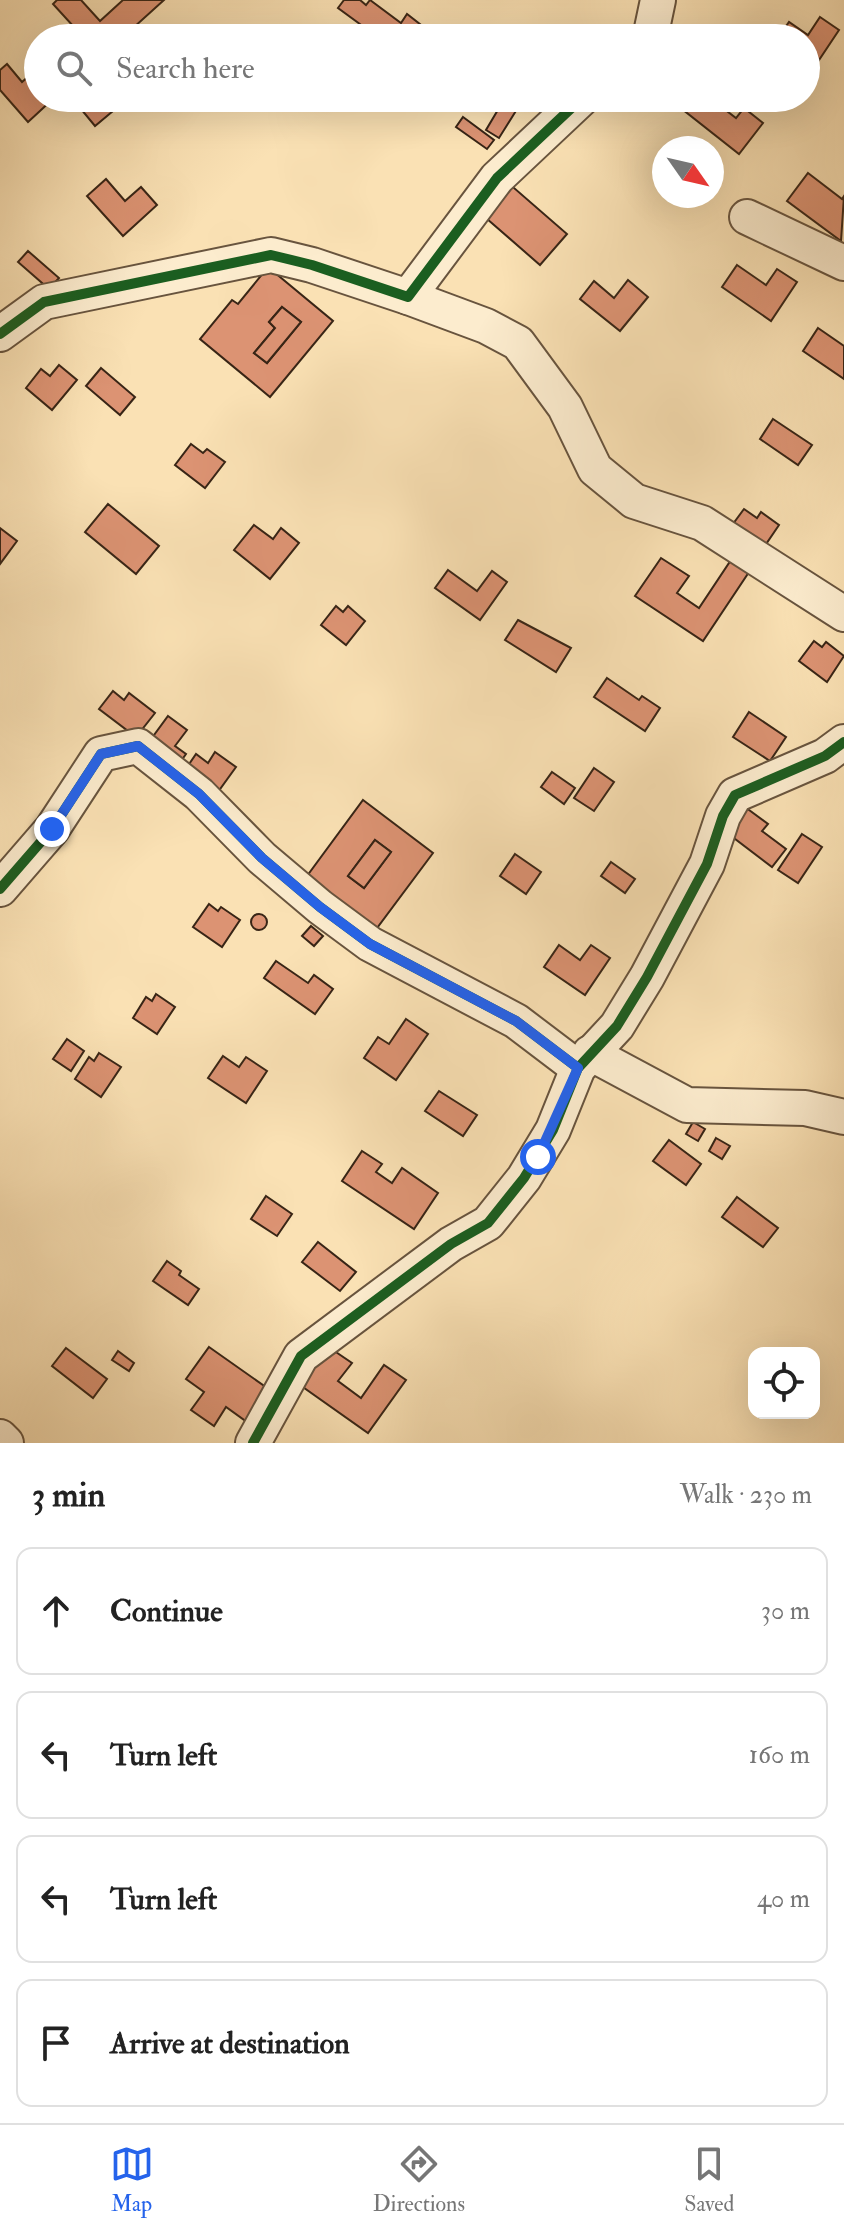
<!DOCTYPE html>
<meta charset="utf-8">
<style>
:root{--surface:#fff;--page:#f6f6f6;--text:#222;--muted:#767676;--line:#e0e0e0;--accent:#2563eb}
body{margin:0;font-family:"IM FELL Double Pica",serif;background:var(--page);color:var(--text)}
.controls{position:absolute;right:24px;bottom:24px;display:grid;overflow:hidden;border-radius:16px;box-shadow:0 8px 32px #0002}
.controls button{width:72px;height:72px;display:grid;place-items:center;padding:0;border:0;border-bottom:2px solid var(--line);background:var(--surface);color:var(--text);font:40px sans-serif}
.compass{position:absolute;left:652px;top:136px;width:72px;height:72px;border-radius:50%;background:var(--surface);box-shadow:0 8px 32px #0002;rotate:124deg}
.stop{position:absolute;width:24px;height:24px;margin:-18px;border:6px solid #2563eb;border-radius:50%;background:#fff}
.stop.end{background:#2563eb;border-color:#fff;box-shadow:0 2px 8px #0008}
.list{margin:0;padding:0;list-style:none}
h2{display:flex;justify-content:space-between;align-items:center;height:104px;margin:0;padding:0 32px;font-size:34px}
h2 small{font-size:26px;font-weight:400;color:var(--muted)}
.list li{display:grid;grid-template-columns:52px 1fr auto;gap:24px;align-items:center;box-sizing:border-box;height:128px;margin:0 16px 16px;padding:0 16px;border:2px solid var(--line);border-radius:16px}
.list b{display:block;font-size:30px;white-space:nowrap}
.list em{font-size:26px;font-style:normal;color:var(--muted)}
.icon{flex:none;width:44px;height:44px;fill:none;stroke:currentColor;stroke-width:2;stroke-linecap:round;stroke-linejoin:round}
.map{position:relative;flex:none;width:844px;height:1443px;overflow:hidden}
.search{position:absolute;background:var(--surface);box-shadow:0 8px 32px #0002;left:24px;right:24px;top:24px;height:88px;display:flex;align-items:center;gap:20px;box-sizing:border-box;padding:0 28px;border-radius:44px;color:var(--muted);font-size:30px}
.sheet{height:680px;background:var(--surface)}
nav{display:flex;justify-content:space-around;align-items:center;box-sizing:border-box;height:112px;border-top:2px solid var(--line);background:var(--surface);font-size:22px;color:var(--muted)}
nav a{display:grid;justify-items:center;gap:4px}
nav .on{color:var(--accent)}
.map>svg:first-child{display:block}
.building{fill:#dc9373;stroke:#382516;stroke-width:2;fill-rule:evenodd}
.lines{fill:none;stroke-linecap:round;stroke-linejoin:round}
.minor-casing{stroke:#68543e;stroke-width:38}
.minor{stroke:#fcecce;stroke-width:34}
.cycleway-casing{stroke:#fcecce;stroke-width:15}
.cycleway{stroke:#1b5e20;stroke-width:10}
.route{stroke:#2563eb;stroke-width:10}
</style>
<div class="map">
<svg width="844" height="1443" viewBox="0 0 844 1443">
<rect width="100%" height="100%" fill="#fae1b4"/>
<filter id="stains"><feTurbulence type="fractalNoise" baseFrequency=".0025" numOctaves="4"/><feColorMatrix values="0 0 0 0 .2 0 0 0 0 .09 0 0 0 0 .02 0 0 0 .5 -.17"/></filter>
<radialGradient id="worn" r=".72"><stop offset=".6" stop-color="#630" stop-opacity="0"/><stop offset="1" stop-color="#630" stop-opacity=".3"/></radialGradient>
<g class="building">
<path d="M57,0H81L100,21L123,0H164L122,38H84L53,4Z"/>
<path d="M344,0H360L366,5L370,0L401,23L407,14L430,32L425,38H379L338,8Z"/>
<path d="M820,17L839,30L813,69L806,64V38H778L789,22L808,35Z"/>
<path d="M7,64L22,82L38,68V98H54L28,122L0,90V70Z"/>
<path d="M83,98H122L125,101L95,126L76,103Z"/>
<path d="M505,98H524L499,138L486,130Z"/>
<path d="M691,98H710L736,118L744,108L763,123L739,154L682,109Z"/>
<path d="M463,117L494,140L487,149L456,127Z"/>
<path d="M808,173L842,199L844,196L841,241L787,201Z"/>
<path d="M106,179L125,201L141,187L157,205L123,236L87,196Z"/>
<path d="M506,181L567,234L540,265L479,212Z"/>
<path d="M28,251L59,278L49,289L18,262Z"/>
<path d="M737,265L766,285L777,269L797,282L771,321L722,287Z"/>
<path d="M268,267L333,321L270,397L200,339L232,300L238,304ZM282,307L301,322L267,363L254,353L275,328L269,322Z"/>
<path d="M628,280L648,297L620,331L580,299L594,281L614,298Z"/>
<path d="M282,307L301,322L267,363L254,353L275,328L269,322Z"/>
<path d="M818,328L844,346V379L803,351Z"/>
<path d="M59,365L77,380L52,410L26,388L41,369L50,376Z"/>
<path d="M101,368L135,397L120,415L86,386Z"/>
<path d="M773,419L812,445L798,465L760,439Z"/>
<path d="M191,444L203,453L207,449L225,462L205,488L175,465Z"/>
<path d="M108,504L159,546L136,574L85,532Z"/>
<path d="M744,509L757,518L761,512L779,525L762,550L730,528Z"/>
<path d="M254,525L273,539L281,528L299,543L270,579L234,550Z"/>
<path d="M0,528L17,541L0,564Z"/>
<path d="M735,554L753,566L703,641L635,596L661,558L689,576L677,593L699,608Z"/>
<path d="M448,570L477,591L492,571L507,582L480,620L435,588Z"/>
<path d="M336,606L343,612L348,606L365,621L346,645L321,625Z"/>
<path d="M518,620L571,648L556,672L505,640Z"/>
<path d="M814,641L822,647L826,642L844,656L827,682L799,661Z"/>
<path d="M607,678L639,700L642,696L660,708L645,731L594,697Z"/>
<path d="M113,691L124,700L129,693L155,713L136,737L99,709Z"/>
<path d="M749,712L786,737L770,761L733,737Z"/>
<path d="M168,716L187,730L175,746L186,754L176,768L146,746Z"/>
<path d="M215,752L236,767L215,796L183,773L196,754L208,763Z"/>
<path d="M594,768L614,782L594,811L574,798Z"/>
<path d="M552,772L575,788L564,804L541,787Z"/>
<path d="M363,800L433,853L377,928L307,876ZM375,840L391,852L364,888L348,876Z"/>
<path d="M745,807L768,824L762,831L786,849L772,867L726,832Z"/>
<path d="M802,834L822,847L798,883L778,870Z"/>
<path d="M375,840L391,852L364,888L348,876Z"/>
<path d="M515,854L541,872L526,894L500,876Z"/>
<path d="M611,862L635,879L625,893L601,876Z"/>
<path d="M209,904L218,911L221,907L240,920L222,947L193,927Z"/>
<circle cx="259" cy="922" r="8"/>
<path d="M311,926L323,936L314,946L302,936Z"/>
<path d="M559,945L580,960L591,945L610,958L585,995L544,967Z"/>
<path d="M276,961L308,983L314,975L333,989L315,1014L264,978Z"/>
<path d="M156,994L175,1007L157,1034L133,1018L146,997L152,1001Z"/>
<path d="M406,1019L428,1034L396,1080L364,1058L378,1037L389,1044Z"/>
<path d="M67,1039L84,1051L71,1071L53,1059Z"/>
<path d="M99,1053L121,1067L101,1097L75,1079L89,1057L94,1061Z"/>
<path d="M223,1056L239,1067L246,1057L267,1071L246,1103L208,1078Z"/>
<path d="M439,1091L477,1115L463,1136L425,1111Z"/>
<path d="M693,1122L705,1129L698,1141L686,1134Z"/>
<path d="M716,1138L730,1146L722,1159L709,1151Z"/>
<path d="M669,1140L701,1164L686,1185L653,1161Z"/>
<path d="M362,1151L382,1164L376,1172L392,1183L402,1168L438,1193L414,1229L342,1181Z"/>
<path d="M266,1196L292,1214L277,1236L251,1219Z"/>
<path d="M737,1197L778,1228L763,1247L722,1217Z"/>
<path d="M318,1242L356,1272L340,1291L302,1262Z"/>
<path d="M167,1261L181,1271L179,1275L199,1289L188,1305L153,1281Z"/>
<path d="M327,1346L352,1363L338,1381L361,1398L384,1365L406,1380L368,1433L300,1385Z"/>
<path d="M209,1347L270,1390L247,1422L226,1407L214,1426L191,1410L204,1392L186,1379Z"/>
<path d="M66,1348L107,1379L93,1398L52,1366Z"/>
<path d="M118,1351L134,1363L129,1371L112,1360Z"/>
</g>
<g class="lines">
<defs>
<g id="minor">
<path d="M650,38L658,0"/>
<path d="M747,217L844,263"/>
<path d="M408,297L486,326L518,343L565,407L595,469L634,501L702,523L844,614"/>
<path d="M0,334L44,302L271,255L312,265L408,297L497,178L582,98"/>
<path d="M0,889L52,829L101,754L138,746L199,794L262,858L320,907L370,944L516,1021L578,1068"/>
<path d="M590,1053L687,1105L805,1108L844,1117"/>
<path d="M0,1437L6,1443"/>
<path d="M253,1443L301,1356L451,1244L488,1223L524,1178L553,1130L578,1068L617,1026L647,977L707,864L723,816L735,795L825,756L844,742"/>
</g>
</defs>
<use href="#minor" class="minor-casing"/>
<use href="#minor" class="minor"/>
<defs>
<g id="cycleway">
<path d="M0,334L44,302L271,255L312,265L408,297L497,178L582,98"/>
<path d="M0,889L52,829L101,754L138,746L199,794L262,858L320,907L370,944L516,1021L578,1068"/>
<path d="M253,1443L301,1356L451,1244L488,1223L524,1178L553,1130L578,1068L617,1026L647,977L707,864L723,816L735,795L825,756L844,742"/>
</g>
</defs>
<use href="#cycleway" class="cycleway-casing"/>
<use href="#cycleway" class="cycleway"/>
</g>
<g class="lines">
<path class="route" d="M52,829L101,754L138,746L199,794L262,858L320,907L370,944L516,1021L578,1068L538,1157"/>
</g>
<rect width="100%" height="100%" filter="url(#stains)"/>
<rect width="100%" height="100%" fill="url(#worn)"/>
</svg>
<div class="controls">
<button><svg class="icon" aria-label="locate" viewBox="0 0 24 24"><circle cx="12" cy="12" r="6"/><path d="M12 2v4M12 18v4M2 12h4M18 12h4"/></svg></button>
</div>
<svg class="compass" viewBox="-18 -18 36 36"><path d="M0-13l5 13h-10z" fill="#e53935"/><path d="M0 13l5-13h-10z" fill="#767676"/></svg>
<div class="stop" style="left:538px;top:1157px"></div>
<div class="stop end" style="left:52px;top:829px"></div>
<div class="search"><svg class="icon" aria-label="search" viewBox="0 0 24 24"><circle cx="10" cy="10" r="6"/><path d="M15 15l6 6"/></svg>Search here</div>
</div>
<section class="sheet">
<h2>3 min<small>Walk · 230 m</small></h2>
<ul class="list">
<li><svg class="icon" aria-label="ahead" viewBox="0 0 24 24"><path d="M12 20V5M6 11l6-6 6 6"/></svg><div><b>Continue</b></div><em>30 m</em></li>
<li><svg class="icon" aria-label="left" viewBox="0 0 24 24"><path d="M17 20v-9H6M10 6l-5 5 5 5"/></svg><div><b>Turn left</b></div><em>160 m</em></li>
<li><svg class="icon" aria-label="left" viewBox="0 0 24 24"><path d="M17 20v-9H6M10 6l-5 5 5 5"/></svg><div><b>Turn left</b></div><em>40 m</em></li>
<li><svg class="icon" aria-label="arrive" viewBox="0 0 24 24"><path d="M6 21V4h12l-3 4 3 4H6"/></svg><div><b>Arrive at destination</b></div></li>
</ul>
</section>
<nav>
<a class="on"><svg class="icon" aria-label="map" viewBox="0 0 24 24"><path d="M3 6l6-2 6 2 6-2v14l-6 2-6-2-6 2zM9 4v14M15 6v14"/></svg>Map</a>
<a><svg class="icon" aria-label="directions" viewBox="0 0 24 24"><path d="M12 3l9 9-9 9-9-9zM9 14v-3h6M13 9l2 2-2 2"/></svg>Directions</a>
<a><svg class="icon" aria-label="saved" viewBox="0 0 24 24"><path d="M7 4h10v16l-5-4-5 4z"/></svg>Saved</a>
</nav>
